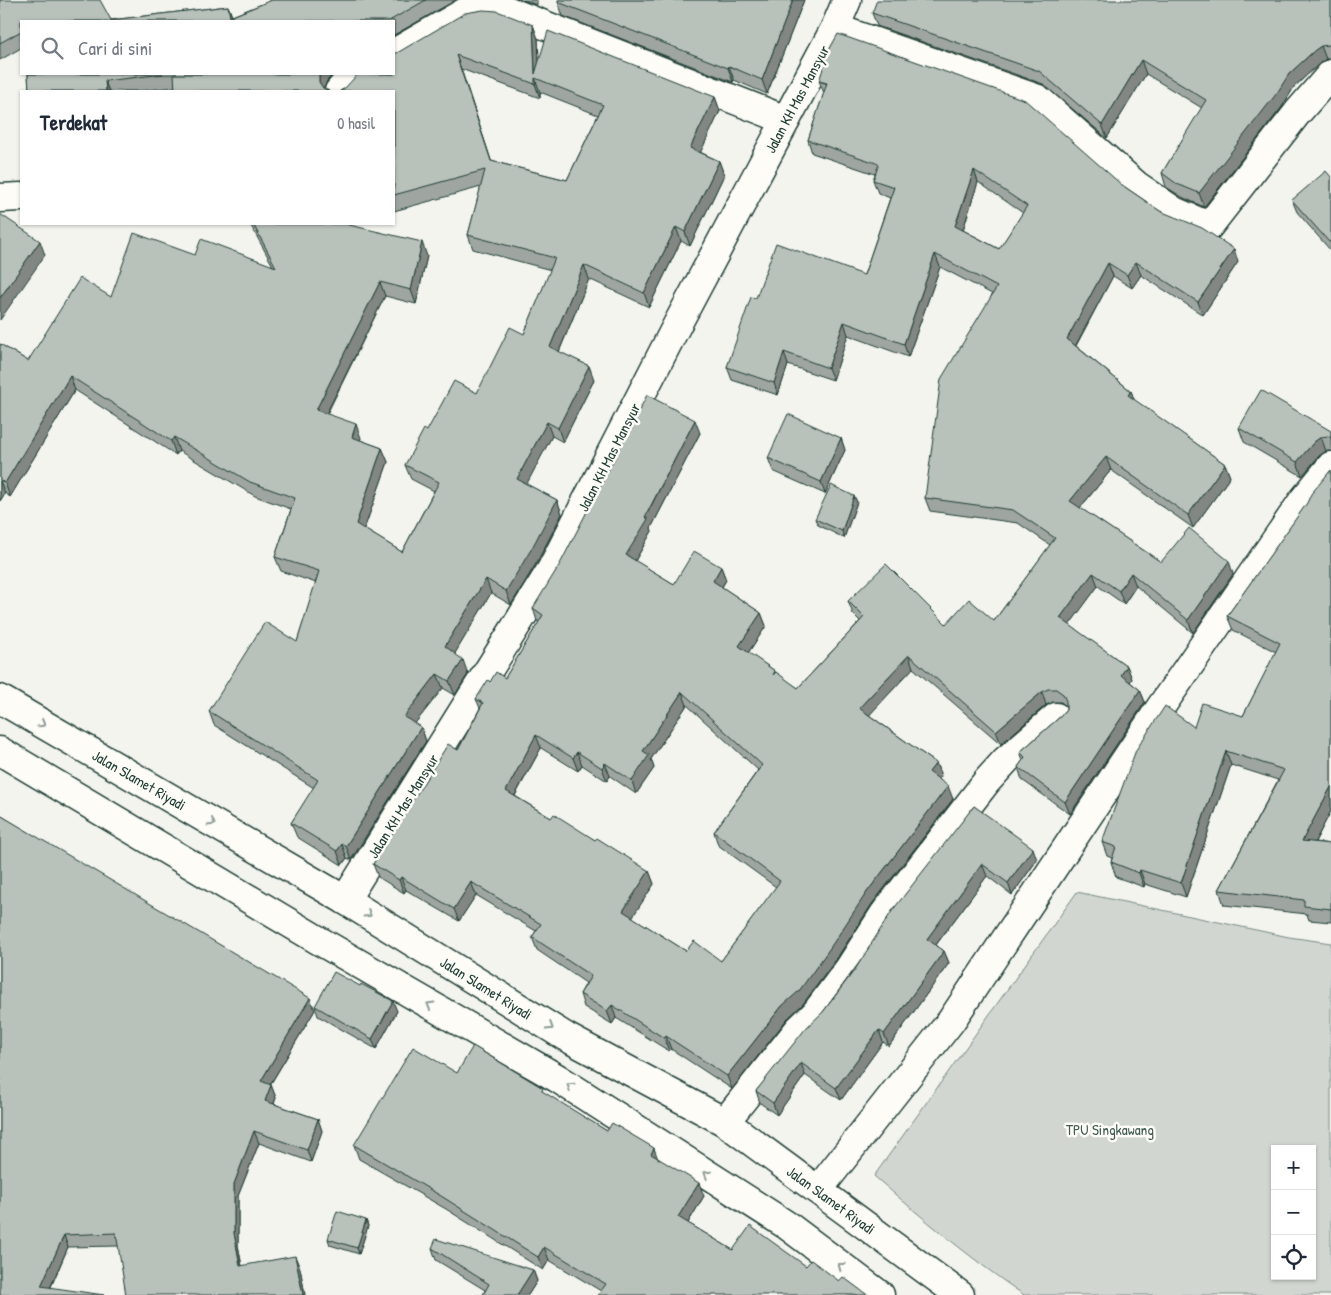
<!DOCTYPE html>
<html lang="id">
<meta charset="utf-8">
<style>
:root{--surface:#fff;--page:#f2f2f3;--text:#1f2937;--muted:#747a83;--line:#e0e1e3}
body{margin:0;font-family:"Patrick Hand",sans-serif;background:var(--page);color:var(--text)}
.controls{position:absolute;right:15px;bottom:15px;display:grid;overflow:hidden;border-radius:0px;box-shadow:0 1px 4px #0004}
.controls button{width:45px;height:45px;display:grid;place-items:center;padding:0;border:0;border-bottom:1px solid var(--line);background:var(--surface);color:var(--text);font:25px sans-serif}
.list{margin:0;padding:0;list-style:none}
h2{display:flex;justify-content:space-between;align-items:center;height:65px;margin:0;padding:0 20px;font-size:21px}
h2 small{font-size:16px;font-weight:400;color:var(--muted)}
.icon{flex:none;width:28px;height:28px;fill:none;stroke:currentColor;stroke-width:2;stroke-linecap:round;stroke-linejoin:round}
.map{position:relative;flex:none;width:1331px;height:1295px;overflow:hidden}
.search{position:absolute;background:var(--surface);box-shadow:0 1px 4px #0004;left:20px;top:20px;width:375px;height:55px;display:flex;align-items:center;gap:12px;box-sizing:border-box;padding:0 18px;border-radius:0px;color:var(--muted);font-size:19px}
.panel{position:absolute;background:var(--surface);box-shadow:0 1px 4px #0004;left:20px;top:90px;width:375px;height:135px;border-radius:0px}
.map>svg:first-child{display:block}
.green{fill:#d1d6d1;stroke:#788a82;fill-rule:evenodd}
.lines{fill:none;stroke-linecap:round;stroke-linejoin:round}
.minor-casing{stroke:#1f3d34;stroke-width:31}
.secondary-casing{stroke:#1f3d34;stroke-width:31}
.minor{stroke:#fdfcf7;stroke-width:28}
.secondary{stroke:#fdfcf7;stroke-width:28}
.wall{fill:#9fa6a1;stroke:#1f3d34;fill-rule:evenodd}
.shaded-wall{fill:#828783;stroke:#1f3d34}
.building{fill:#b9c1bb;stroke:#1f3d34;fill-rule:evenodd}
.oneway{stroke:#8e9c96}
.labels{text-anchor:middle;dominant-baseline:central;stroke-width:5;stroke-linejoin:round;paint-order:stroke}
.street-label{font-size:15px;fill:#1f3d34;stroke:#fdfcf7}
.park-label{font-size:15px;fill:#435c53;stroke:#fdfcf7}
</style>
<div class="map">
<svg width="1331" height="1295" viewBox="0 0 1331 1295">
<rect width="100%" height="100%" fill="#f4f4ef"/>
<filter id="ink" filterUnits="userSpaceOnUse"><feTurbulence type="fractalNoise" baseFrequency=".02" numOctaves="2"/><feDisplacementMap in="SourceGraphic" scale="10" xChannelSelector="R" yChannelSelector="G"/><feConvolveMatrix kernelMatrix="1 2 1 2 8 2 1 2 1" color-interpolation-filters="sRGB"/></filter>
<g filter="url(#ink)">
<path class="green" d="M1077,892L1289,937L1331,943V1295H1024C971,1259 922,1218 874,1176ZM1275,1149H1312V1276H1275Z"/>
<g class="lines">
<defs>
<g id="minor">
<path d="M835,28L1038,99L1136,185L1174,211L1209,226L1298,112L1331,74"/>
<path d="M394,53L465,12L488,8L506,10L786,120"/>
<path d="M339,91L351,77L357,74"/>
<path d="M0,198L21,197"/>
<path d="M345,900L551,570L678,323L835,28L847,0"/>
<path d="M725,1122L799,1029L815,1014L848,970L884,914L987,781L1006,760L1056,717"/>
<path d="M818,1190L951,1021L1158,711L1304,499L1331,466"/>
</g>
<g id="secondary">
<path d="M0,699L345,900L566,1037L725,1122L960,1295"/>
<path d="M0,751L318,940L557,1078L788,1226L880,1295"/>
</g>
</defs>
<use href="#minor" class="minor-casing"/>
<use href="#secondary" class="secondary-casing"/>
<use href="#minor" class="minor"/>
<use href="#secondary" class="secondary"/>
</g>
<g class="wall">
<path d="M0,0L111,20L228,6L232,16L272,0H456L394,35V21H21V48L0,60Z"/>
<path d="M523,0H537V5Z"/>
<path d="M558,0H804L767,94L734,80L733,82L563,16L558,2Z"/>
<path d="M1331,0V59H1326L1320,63L1294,87L1282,107L1204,207L1182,197L1166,187L1162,173L1202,108L1146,74L1107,138L1043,84L877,26L872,13Z"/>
<path d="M533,25L538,39L539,61L715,97L720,111L700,152L719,161L724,175L690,246L681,241L649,307L589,279L559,352L589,366L594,380L563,442L552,436L526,484L557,500L562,514L537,562L511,605L491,593L455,653L468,674L455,695L443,688L415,723L421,727L426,741L351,860L347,858L342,865L297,837L291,823L314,788L214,725L209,711L297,642L316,583L281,571L275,557L291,509L255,496L179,451L176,455L75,390L10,497L5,493L0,501V344L28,361L111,297L195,255L273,266L250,224H346L427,256L416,304L385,296L327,414L361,438L360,440L382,448L388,462L364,529L402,552L434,491L411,479L405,465L427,431L477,393L524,334L551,270L473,249L468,235L481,187L394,211V91H340ZM461,69L540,98V92L598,115L567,180L491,161Z"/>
<path d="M28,74H333L327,81L324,88V89L329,91H175V87L140,91H29Z"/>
<path d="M819,81L1122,185L1160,211L1238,262L1203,315L1141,275L1132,288L1113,276L1076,346L1131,391L1134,400L1225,464L1230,477L1193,528L1111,470L1080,508L1161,562L1233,574L1193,633L1136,586L1124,604L1098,586L1069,625L1127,666L1132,679L1130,682L1140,690L1145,702L1070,814L1022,780L1018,767L1023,760L1020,752L1061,716L1066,710V706L1061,702H1053L1046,705L1001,744L913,668L869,715L936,763L941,776L939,779L953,799L872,904L835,961L803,1004L787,1019L732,1089L671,1049L669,1051L616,1018L612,1024L584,1007L580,994L586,983L537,950L532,937L536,931L476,895L459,921L406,890L404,893L378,877L373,864L458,750L480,708L476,699L490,682L505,678L539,622L537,621L533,608L700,433L651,528L652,531L635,561L674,584L721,567L726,580L722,587L761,613L766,626L748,653L775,671V673L798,688L860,621L853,614L848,601L946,624L994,621L1050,545L1018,523L930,511L925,498L992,294L940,267L908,357L848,335L833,380L788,365L778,395L732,380L727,367L756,298L864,275L890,198L878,193L873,180L875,174L812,153L808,140L824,93ZM978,182L1023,213L999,249L963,230ZM687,705L758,770L714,832L718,845L776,887L721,961L686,951L632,917L654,884L649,871L595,840L551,818L515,796L541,748L578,771L582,765L607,781L610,776L636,794L654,768L651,759Z"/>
<path d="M1331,177V251L1297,212L1292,200Z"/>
<path d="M1239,428L1331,431V451H1326L1319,456L1302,476L1244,442Z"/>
<path d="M841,438L845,450L825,494L773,471L768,458Z"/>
<path d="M1331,470V811L1315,842L1331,844V922L1309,920L1307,914L1224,905L1219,890L1278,780L1231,765L1186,897L1145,884L1144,887L1116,877L1111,862L1112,858L1107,856L1102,842L1194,727L1243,716L1276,652L1233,630L1227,616Z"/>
<path d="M854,496L857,502L844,538L818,525L815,519Z"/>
<path d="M974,806L1037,860L1012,895L987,876L936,945L944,951L949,963L889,1046L883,1042L841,1100L805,1075L777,1115L760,1103L756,1091L823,1012Z"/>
<path d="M0,815L315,1010L270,1085H271L276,1098L274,1104L318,1119L322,1131L311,1162L259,1143L238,1196V1245L242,1266L300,1268L305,1295L118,1246L68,1247L51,1287L0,1295Z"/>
<path d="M315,1006L397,1011L376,1049L318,1016Z"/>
<path d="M457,1073L545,1094L607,1131L657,1158L704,1196L688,1223L733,1250L806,1266L866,1294L601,1291L549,1260L543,1270L446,1209L359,1159L354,1145Z"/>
<path d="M366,1220L368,1226L359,1254L330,1245L328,1239Z"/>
<path d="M432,1248L533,1270L537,1281L528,1295H483L485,1290L436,1260Z"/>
</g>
<g class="shaded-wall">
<path d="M793,0H804L767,94L762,80Z"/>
<path d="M228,6L234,21L230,17Z"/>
<path d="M533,25L538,39L540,80L535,74Z"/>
<path d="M1321,46L1326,59L1320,63L1294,87L1282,107L1204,207L1199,193L1289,74L1315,50Z"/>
<path d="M456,55L461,69L496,175L491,161Z"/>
<path d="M1141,60L1146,74L1107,138L1102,125Z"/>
<path d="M729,66L734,80L733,82L728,68Z"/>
<path d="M319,74H333L327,81L324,88V91L319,82Z"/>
<path d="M535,78L540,92V98L535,84Z"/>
<path d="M105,81L109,91H106Z"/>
<path d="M715,97L720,111L696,162L690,148Z"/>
<path d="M719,161L724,175L690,246L685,232Z"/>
<path d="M974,170L978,182L960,239L955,226Z"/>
<path d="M676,227L681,241L649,307L644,293Z"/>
<path d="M40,241L45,255L0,320V298Z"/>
<path d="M422,242L427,256L416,304L411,290Z"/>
<path d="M1234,249L1238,262L1203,315L1198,302Z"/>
<path d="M935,254L940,267L908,357L904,344Z"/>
<path d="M1136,262L1141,275L1132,288L1127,275Z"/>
<path d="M1108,263L1113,276L1072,352L1067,339Z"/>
<path d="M584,265L589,279L555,361L550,347Z"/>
<path d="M380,282L385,296L321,424L316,410Z"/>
<path d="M844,322L848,335L833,380L828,368Z"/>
<path d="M784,352L788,365L778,395L774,383Z"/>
<path d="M589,366L594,380L563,442L558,428Z"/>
<path d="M70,376L75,390L10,497L5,483Z"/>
<path d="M1131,391L1136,404L1128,395Z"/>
<path d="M695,420L700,433L651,528L652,531L631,568L626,555Z"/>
<path d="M547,422L552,436L522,493L517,479Z"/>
<path d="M356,424L361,438L357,451L352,437Z"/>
<path d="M174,437L179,451L176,455L171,441Z"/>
<path d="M1321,437L1326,451L1319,456L1302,476L1297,462L1314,442Z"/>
<path d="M841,438L845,450L825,494L821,482Z"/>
<path d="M382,448L388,462L361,538L356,524Z"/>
<path d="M1106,457L1111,470L1075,514L1070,501Z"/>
<path d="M1225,464L1230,477L1193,528L1188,515Z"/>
<path d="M0,481L5,493L0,501Z"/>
<path d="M854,496L857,502L844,538L842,531Z"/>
<path d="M557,500L562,514L537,562L511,605L506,591Z"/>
<path d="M1229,561L1233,574L1193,633L1188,620Z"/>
<path d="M721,567L726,580L717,594L713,581Z"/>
<path d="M1093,573L1098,586L1065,631L1060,618Z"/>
<path d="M1131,573L1136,586L1124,604L1119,591Z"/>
<path d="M486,579L491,593L451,660L445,646Z"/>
<path d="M761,613L766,626L744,659L739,646Z"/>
<path d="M909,655L913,668L864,721L859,708Z"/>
<path d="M463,660L468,674L455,695L449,681Z"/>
<path d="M1127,666L1132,679L1125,688L1121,675Z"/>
<path d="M437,674L443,688L409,731L404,717Z"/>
<path d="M1140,690L1145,702L1070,814L1065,802Z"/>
<path d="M682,692L687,705L651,759L654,768L636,794L632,781L643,751Z"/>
<path d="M1042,692L1046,705L1001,744L996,731Z"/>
<path d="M421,727L426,741L351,860L346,846Z"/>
<path d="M536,735L541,748L510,804L506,791Z"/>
<path d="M1226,751L1231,765L1186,897L1181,883Z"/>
<path d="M577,752L582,765L578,771L573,758Z"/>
<path d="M605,763L610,776L607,781L602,768Z"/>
<path d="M936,763L941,776L934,785L929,772Z"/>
<path d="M948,786L953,799L872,904L835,961L803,1004L787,1019L732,1089L727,1076L782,1006L867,892Z"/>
<path d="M1331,787V811L1308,855L1302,841Z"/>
<path d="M342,844L347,858L342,865L337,851Z"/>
<path d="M1033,848L1037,860L1012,895L1008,883Z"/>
<path d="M982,864L987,876L932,950L927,939Z"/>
<path d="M1140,870L1145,884L1144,887L1139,873Z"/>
<path d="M649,871L654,884L628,924L623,911Z"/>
<path d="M401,877L406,890L404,893L399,880Z"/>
<path d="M471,882L476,895L459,921L454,909Z"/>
<path d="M944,951L949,963L889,1046L884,1034Z"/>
<path d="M310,998L315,1010L265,1093L261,1081Z"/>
<path d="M393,1001L397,1011L376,1049L372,1039Z"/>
<path d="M612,1005L616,1018L612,1024L607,1011Z"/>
<path d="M879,1030L883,1042L841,1100L836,1088Z"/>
<path d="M666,1036L671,1049L669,1051L664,1038Z"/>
<path d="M801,1063L805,1075L777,1115L773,1103Z"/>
<path d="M271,1085L276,1098L270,1113L265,1101Z"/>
<path d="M318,1119L322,1131L311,1162L307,1150Z"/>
<path d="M254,1131L259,1143L238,1196V1245L244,1279L240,1266L234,1233V1184Z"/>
<path d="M654,1148L659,1162L651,1154Z"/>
<path d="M699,1183L704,1196L683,1231L678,1217Z"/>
<path d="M366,1220L368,1226L359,1254L357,1248Z"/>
<path d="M64,1235L68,1247L47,1295L41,1286Z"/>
<path d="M544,1247L549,1260L543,1270L538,1257Z"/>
<path d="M295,1256L300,1268L305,1295H303Z"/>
<path d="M533,1270L537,1281L528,1295H517Z"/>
</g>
<g class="building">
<path d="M0,0H100L111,20L228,6L230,17L272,0H426L389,21H21V31L0,43Z"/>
<path d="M558,0H793L762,80L729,66L728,68L558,2Z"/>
<path d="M877,0H1331V46L1329,45L1321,46L1315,50L1289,74L1277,93L1199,193L1177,184L1162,173L1206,100L1141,60L1102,125L1039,71L872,13Z"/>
<path d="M483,10L497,11L533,25L535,74L548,31L715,97L690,148L719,161L685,232L676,227L644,293L584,265L550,347L589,366L558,428L547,422L517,479L557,500L532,548L506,591L486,579L445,646L463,660L449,681L437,674L404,717L421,727L346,846L342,844L337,851L291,823L318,780L209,711L265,622L297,642L319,571L275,557L295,498L250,482L174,437L171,441L70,376L5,483L0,480V344L28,361L80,278L111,297L134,233L195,255L201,239L276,267L253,224H345L422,242L411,290L380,282L316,410L356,424L352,437L382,448L356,524L402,552L439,482L405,465L424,429L427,431L454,381L477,393L510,327L524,334L555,258L468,235L485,170L394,195V91H340L345,88L358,74H394V53H397L465,13ZM456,55L535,84V78L603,105L567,180L491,161Z"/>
<path d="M838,34L1025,100L1122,185L1160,211L1202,228L1234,249L1198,302L1136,262L1127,275L1108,263L1067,339L1131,391L1128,395L1225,464L1188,515L1106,457L1070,501L1161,562L1189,528L1229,561L1188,620L1131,573L1119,591L1093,573L1060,618L1127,666L1121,675L1140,690L1065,802L1018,767L1025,757L1020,752L1061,716L1066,710V701L1063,694L1056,689H1048L1042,692L996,731L909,655L859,708L936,763L929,772L948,786L867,892L830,948L799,991L782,1006L727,1076L666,1036L664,1038L612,1005L607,1011L580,994L591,976L532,937L541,924L471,882L454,909L401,877L399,880L373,864L448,744L458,750L483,703L476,699L488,680L490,682L496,672L505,678L543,615L533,608L560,564L647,395L695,420L645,517L648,519L626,555L674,584L694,551L721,567L713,581L761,613L739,646L775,671L773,675L776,672L798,688L864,617L848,601L886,564L946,624L969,599L994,621L1055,538L1013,510L925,498L941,379L997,287L935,254L904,344L844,322L828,368L784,352L774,383L727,367L751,297L756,298L776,243L864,275L894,187L873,180L879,164L808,140L827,83L819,81L829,50ZM974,170L1027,206L999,249L955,226ZM682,692L762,765L714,832L780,881L721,961L694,941L686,951L623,911L649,871L597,838L595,840L554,814L551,818L506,791L536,735L573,758L577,752L602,768L605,763L632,781L649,755L643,751Z"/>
<path d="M28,74H163L105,81L106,91H29Z"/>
<path d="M174,74H319V82L323,88L329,91H175Z"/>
<path d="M1326,171L1331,177V241L1329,242L1292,200Z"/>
<path d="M0,214L40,241L0,298Z"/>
<path d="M1261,390L1331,431V438L1328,436L1321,437L1314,442L1297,462L1239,428Z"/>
<path d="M788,414L841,438L821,482L768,458Z"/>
<path d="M1331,470V787L1302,841L1331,844V909L1304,906V900L1219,890L1284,770L1226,751L1181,883L1140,870L1139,873L1111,862L1116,847L1102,842L1136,750L1165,706L1194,727L1202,703L1243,716L1280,643L1227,616L1307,503L1311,494Z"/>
<path d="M831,485L854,496L842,531L815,519Z"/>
<path d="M974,806L1033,848L1008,883L982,864L927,939L944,951L884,1034L879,1030L836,1088L801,1063L773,1103L756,1091L806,1028L823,1012L856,968L892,911Z"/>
<path d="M0,815L310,998L261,1081L271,1085L265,1101L318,1119L307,1150L254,1131L234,1184V1233L240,1266L295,1256L303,1295H126L116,1233L64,1235L41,1286L104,1295H0Z"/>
<path d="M334,972L360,986L361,984L393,1001L372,1039L315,1006Z"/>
<path d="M473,1046L543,1088L542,1091L607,1131L612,1123L654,1148L651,1154L699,1183L678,1217L733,1250L750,1226L806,1266L811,1260L839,1281L843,1277L866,1294L869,1295H598L606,1284L544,1247L538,1257L441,1196L354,1145L413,1047L457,1073Z"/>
<path d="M337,1211L366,1220L357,1248L328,1239Z"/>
<path d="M436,1239L533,1270L517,1295H483L489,1284L432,1248Z"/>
</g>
<defs><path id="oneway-chevron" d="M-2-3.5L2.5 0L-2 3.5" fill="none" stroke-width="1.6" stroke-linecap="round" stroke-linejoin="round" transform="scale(1.25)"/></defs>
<g class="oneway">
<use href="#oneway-chevron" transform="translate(42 724) rotate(31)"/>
<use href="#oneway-chevron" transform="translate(212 823) rotate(30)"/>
<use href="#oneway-chevron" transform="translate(368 914) rotate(32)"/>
<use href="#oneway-chevron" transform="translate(430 1005) rotate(-150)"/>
<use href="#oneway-chevron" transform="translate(550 1027) rotate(32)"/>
<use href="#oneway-chevron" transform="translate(570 1086) rotate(-147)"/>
<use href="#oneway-chevron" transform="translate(707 1174) rotate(-147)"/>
<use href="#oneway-chevron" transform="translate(841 1266) rotate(-143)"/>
</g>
</g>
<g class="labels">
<g class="street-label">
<text transform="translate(797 99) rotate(-62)">Jalan KH Mas Mansyur</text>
<text transform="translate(609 457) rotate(-63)">Jalan KH Mas Mansyur</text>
<text transform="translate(139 780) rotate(30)">Jalan Slamet Riyadi</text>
<text transform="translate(403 806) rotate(-58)">Jalan KH Mas Mansyur</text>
<text transform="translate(486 988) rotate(32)">Jalan Slamet Riyadi</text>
<text transform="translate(831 1200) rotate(36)">Jalan Slamet Riyadi</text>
</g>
<g class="park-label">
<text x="1110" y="1129">TPU Singkawang</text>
</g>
</g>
</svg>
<div class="controls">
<button>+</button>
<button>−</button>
<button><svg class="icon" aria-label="locate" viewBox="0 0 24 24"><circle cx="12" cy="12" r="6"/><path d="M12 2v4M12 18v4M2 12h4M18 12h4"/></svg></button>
</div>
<div class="search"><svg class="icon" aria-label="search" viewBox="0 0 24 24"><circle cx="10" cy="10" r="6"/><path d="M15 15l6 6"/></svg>Cari di sini</div>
<section class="panel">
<h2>Terdekat<small>0 hasil</small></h2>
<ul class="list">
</ul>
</section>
</div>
